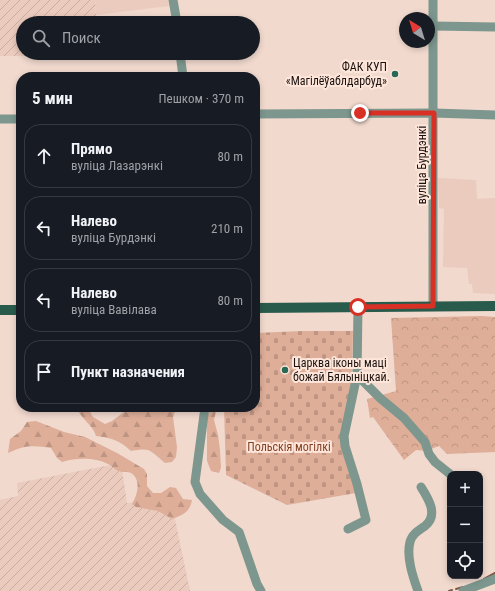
<!DOCTYPE html>
<html lang="ru">
<meta charset="utf-8">
<style>
:root{--surface:#171b24;--page:#20242c;--text:#f1f3f6;--muted:#9ea1a6;--line:#363941}
body{margin:0;font-family:"Roboto Condensed",sans-serif;background:var(--page);color:var(--text)}
.controls{position:absolute;right:12px;bottom:12px;display:grid;overflow:hidden;border-radius:8px;box-shadow:0 2px 6px #0003}
.controls button{width:36px;height:36px;display:grid;place-items:center;padding:0;border:0;border-bottom:1px solid var(--line);background:var(--surface);color:var(--text);font:20px sans-serif}
.compass{position:absolute;left:399px;top:12px;width:36px;height:36px;border-radius:50%;background:var(--surface);box-shadow:0 2px 6px #0003;rotate:322deg}
.stop{position:absolute;width:12px;height:12px;margin:-9px;border:3px solid #d93025;border-radius:50%;background:#fff}
.stop.end{background:#d93025;border-color:#fff;box-shadow:0 1px 4px #0008}
.list{margin:0;padding:0;list-style:none}
h2{display:flex;justify-content:space-between;align-items:center;height:52px;margin:0;padding:0 16px;font-size:17px}
h2 small{font-size:13px;font-weight:400;color:var(--muted)}
.list li{display:grid;grid-template-columns:26px 1fr auto;gap:12px;align-items:center;box-sizing:border-box;height:64px;margin:0 8px 8px;padding:0 8px;border:1px solid var(--line);border-radius:16px}
.list b{display:block;font-size:15px;white-space:nowrap}
.list p{margin:0;font-size:13px;white-space:nowrap;color:var(--muted)}
.list em{font-size:13px;font-style:normal;color:var(--muted)}
.icon{flex:none;width:22px;height:22px;fill:none;stroke:currentColor;stroke-width:2;stroke-linecap:round;stroke-linejoin:round}
.map{position:relative;flex:none;width:495px;height:591px;overflow:hidden}
.search{position:absolute;background:var(--surface);box-shadow:0 2px 6px #0003;left:16px;top:16px;width:244px;height:44px;display:flex;align-items:center;gap:10px;box-sizing:border-box;padding:0 14px;border-radius:22px;color:var(--muted);font-size:15px}
.panel{position:absolute;background:var(--surface);box-shadow:0 2px 6px #0003;left:16px;top:72px;width:244px;height:340px;border-radius:16px}
.map>svg:first-child{display:block}
.built{fill:#ebcbbd}
.industrial{fill:url(#industrial-furrows)}
.forest{fill:url(#forest-firs)}
.cemetery{fill:url(#cemetery-stones)}
.park{fill:url(#park-crowns)}
.lines{fill:none;stroke-linecap:round;stroke-linejoin:round}
.stream{stroke:#7e5848;stroke-width:2}
.minor{stroke:#7d978e;stroke-width:9}
.major{stroke:#295b4d;stroke-width:10}
.route{stroke:#d93025;stroke-width:5}
.poi-dot{fill:#276857;stroke:#ffe6db;stroke-width:1.5}
.labels{text-anchor:middle;dominant-baseline:central;stroke-width:4;stroke-linejoin:round;paint-order:stroke}
.poi-label{font-size:12px;fill:#19110d;stroke:#ffe6db;text-anchor:end}
.street-label{font-size:12px;fill:#19110d;stroke:#ffe6db}
.park-label{font-size:12px;fill:#834123;stroke:#ffe6db}
</style>
<div class="map">
<svg width="495" height="591" viewBox="0 0 495 591">
<defs>
<pattern id="industrial-furrows" width="10" height="10" patternUnits="userSpaceOnUse"><rect width="10" height="10" fill="#ebcbbd"/><path d="M-1 1l2-2M0 10L10 0M9 11l2-2" fill="none" stroke="#c9ada1"/></pattern>
<pattern id="forest-firs" width="22" height="20" patternUnits="userSpaceOnUse"><rect width="22" height="20" fill="#deae99"/><path d="M5 1l3.5 6h-7zM16 11l3.5 6h-7z" fill="#be9583"/></pattern>
<pattern id="cemetery-stones" width="16" height="16" patternUnits="userSpaceOnUse"><rect width="16" height="16" fill="#deae99"/><path d="M2 7V4a2 2 0 0 1 4 0v3zM10 15v-3a2 2 0 0 1 4 0v3z" fill="#be9583"/></pattern>
<pattern id="park-crowns" width="20" height="18" patternUnits="userSpaceOnUse"><rect width="20" height="18" fill="#deae99"/><path d="M2 6a3 3 0 1 1 6 0M12 15a3 3 0 1 1 6 0" fill="none" stroke="#be9583"/></pattern>
</defs>
<rect width="100%" height="100%" fill="#f1d9ce"/>
<g class="built">
<path d="M95,0H168L169,6L96,15Z"/>
<path d="M438,178L476,180L477,199L495,198V294L473,293L472,284H469L467,268L443,267L444,209L439,208Z"/>
</g>
<g class="industrial">
<path d="M0,0H95L96,15L95,19L83,23H23V53H62V56H0Z"/>
<path d="M121,463L127,503L171,500L190,591H0V500L18,496L17,483Z"/>
</g>
<g class="forest">
<path d="M76,407H87L93,417L105,424L112,421L124,412L125,407H183L176,409L173,417L177,447L176,457L172,462L165,463C150,451 152,447 131,451C119,440 112,438 96,436C93,425 81,419 76,407Z"/>
<path d="M211,407H217L214,420L218,435L220,450L221,468L219,473L211,471L207,461V418Z"/>
<path d="M36,421L64,432L85,437L117,453L144,469L147,474V486L153,493H161L170,487L176,488L183,499L192,500C190,512 183,515 172,519L158,511L136,507L132,504C137,496 142,480 131,473C128,471 122,473 119,471C115,470 112,466 108,464C94,457 77,458 62,462L57,458L51,448C34,445 24,445 8,453L10,439L21,431L27,422Z"/>
</g>
<path class="cemetery" d="M303,331H353L352,380L341,437L356,493L287,505L226,475L224,407H255V333Z"/>
<path class="park" d="M482,316L495,317V452L447,454L439,446L426,451L416,450L404,460L373,417L370,418L367,399L396,391L391,318Z"/>
<g class="lines">
<g class="stream">
<path d="M484,579L495,573"/>
<path d="M456,589L463,587"/>
<path d="M449,591L452,590"/>
</g>
<g class="minor">
<path d="M173,0L177,23"/>
<path d="M433,26L495,27"/>
<path d="M180,53L183,77"/>
<path d="M255,114L434,113L495,115"/>
<path d="M0,119H21"/>
<path d="M433,306V0"/>
<path d="M357,375L380,398L404,418L425,442L429,454L435,462L450,474"/>
<path d="M205,407L195,482L200,494L223,520L239,532L257,584L261,591"/>
<path d="M348,529L366,520L357,484L345,446L344,436L357,375L358,307"/>
<path d="M418,591C413,577 406,557 410,542C412,534 419,530 425,526C439,515 428,498 421,487"/>
<path d="M463,591L495,579"/>
</g>
<g class="major">
<path d="M255,308L495,306"/>
<path d="M0,310H21"/>
</g>
</g>
<g class="lines">
<path class="route" d="M358,307L433,306V295L434,113H360"/>
</g>
<g class="poi-dot">
<circle cx="395" cy="74" r="4"/>
<circle cx="285" cy="370" r="4"/>
</g>
<g class="labels">
<g class="poi-label">
<text x="387" y="67">ФАК КУП<tspan x="387" dy="14">«Магілёўаблдарбуд»</tspan></text>
<text x="293" y="363" text-anchor="start">Царква іконы маці<tspan x="293" dy="14">божай Бялыніцкай.</tspan></text>
</g>
<g class="street-label">
<text transform="translate(422 165) rotate(-90)">вуліца Бурдэнкі</text>
</g>
<g class="park-label">
<text x="289" y="447">Польскія могілкі</text>
</g>
</g>
</svg>
<div class="controls">
<button>+</button>
<button>−</button>
<button><svg class="icon" aria-label="locate" viewBox="0 0 24 24"><circle cx="12" cy="12" r="6"/><path d="M12 2v4M12 18v4M2 12h4M18 12h4"/></svg></button>
</div>
<svg class="compass" viewBox="-18 -18 36 36"><path d="M0-13l5 13h-10z" fill="#e53935"/><path d="M0 13l5-13h-10z" fill="#9ea1a6"/></svg>
<div class="stop" style="left:358px;top:307px"></div>
<div class="stop end" style="left:360px;top:113px"></div>
<div class="search"><svg class="icon" aria-label="search" viewBox="0 0 24 24"><circle cx="10" cy="10" r="6"/><path d="M15 15l6 6"/></svg>Поиск</div>
<section class="panel">
<h2>5 мин<small>Пешком · 370 m</small></h2>
<ul class="list">
<li><svg class="icon" aria-label="ahead" viewBox="0 0 24 24"><path d="M12 20V5M6 11l6-6 6 6"/></svg><div><b>Прямо</b><p>вуліца Лазарэнкі</p></div><em>80 m</em></li>
<li><svg class="icon" aria-label="left" viewBox="0 0 24 24"><path d="M17 20v-9H6M10 6l-5 5 5 5"/></svg><div><b>Налево</b><p>вуліца Бурдэнкі</p></div><em>210 m</em></li>
<li><svg class="icon" aria-label="left" viewBox="0 0 24 24"><path d="M17 20v-9H6M10 6l-5 5 5 5"/></svg><div><b>Налево</b><p>вуліца Вавілава</p></div><em>80 m</em></li>
<li><svg class="icon" aria-label="arrive" viewBox="0 0 24 24"><path d="M6 21V4h12l-3 4 3 4H6"/></svg><div><b>Пункт назначения</b></div></li>
</ul>
</section>
</div>
